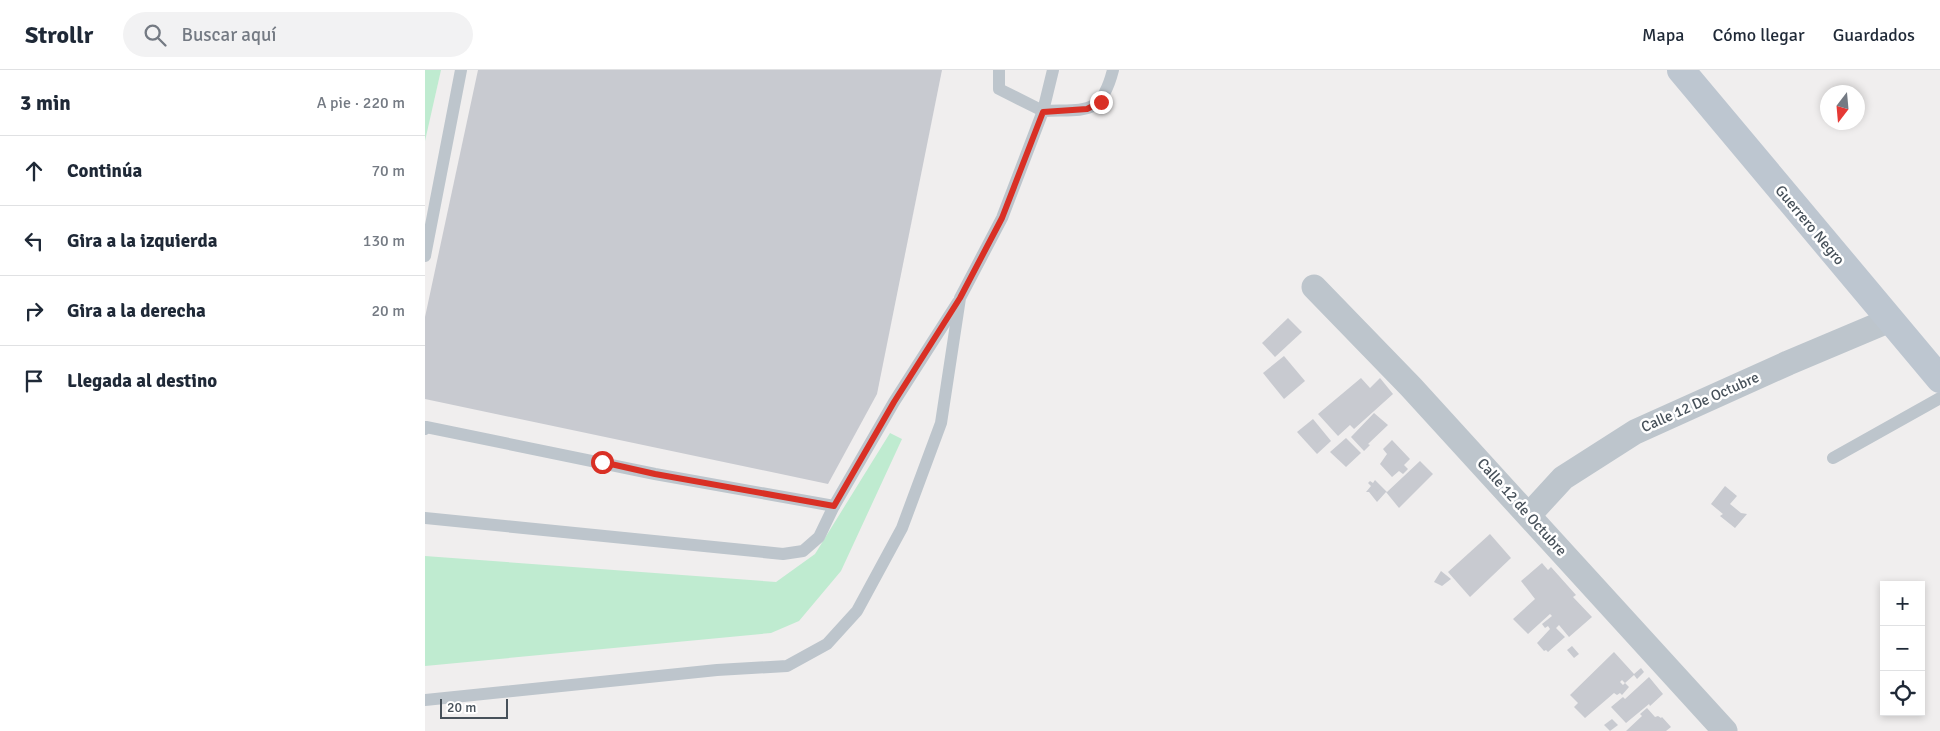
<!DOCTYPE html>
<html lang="es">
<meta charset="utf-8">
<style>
:root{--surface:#fff;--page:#f2f2f3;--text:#1f2937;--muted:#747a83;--line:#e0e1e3}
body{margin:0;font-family:Signika,sans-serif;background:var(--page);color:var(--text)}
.controls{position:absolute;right:15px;bottom:15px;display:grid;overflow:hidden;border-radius:0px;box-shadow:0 2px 8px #0003}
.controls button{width:45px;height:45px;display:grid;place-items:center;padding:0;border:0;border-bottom:1px solid var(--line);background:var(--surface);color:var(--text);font:25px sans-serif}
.compass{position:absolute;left:1395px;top:15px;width:45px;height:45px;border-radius:50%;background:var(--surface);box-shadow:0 2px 8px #0003;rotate:196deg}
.scale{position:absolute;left:15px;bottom:12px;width:68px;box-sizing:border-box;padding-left:5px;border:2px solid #47515a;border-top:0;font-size:14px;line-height:18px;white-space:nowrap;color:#47515a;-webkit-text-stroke:4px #fff;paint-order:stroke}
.stop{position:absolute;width:15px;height:15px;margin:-11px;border:4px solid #d93025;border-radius:50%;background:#fff}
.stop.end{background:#d93025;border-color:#fff;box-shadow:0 1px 5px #0008}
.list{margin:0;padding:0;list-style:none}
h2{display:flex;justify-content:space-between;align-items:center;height:65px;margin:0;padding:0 20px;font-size:21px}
h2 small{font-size:16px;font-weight:400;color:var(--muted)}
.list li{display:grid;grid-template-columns:32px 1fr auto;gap:15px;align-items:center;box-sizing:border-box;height:70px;padding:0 20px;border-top:1px solid var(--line)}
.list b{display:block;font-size:19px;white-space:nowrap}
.list em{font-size:16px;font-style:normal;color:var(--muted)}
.icon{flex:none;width:28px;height:28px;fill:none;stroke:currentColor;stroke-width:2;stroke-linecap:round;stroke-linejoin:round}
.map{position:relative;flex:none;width:1515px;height:661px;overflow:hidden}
header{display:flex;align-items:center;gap:30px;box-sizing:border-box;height:70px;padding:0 25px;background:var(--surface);border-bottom:1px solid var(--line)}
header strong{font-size:24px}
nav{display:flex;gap:28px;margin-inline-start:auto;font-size:18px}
.search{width:350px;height:45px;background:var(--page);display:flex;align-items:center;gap:12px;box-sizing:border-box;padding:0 18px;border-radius:28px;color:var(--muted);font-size:19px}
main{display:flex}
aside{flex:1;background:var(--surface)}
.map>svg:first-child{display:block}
.green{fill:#bfebd0}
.building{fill:#c8cad0}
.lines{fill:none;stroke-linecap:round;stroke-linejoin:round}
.lane{stroke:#bdc5cc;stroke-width:12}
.street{stroke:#bdc5cc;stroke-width:25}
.secondary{stroke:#bdc6d0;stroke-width:28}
.route{stroke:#d93025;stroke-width:6}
.labels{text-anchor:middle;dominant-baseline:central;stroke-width:5;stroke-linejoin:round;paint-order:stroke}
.street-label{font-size:15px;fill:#47515a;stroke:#fff}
</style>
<header>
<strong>Strollr</strong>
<div class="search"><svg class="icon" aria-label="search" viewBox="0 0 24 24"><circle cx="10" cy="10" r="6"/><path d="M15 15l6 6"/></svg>Buscar aquí</div>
<nav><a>Mapa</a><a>Cómo llegar</a><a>Guardados</a></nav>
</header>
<main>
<aside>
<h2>3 min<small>A pie · 220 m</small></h2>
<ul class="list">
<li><svg class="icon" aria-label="ahead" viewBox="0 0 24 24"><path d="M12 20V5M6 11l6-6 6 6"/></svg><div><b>Continúa</b></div><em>70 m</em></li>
<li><svg class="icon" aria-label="left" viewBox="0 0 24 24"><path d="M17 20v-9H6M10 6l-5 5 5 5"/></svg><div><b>Gira a la izquierda</b></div><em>130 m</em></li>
<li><svg class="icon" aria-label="right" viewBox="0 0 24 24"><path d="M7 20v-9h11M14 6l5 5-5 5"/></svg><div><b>Gira a la derecha</b></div><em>20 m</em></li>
<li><svg class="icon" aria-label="arrive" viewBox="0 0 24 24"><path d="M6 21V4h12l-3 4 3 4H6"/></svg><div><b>Llegada al destino</b></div></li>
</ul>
</aside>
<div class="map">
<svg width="1515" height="661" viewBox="0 0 1515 661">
<rect width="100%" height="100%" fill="#f0eeee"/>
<g class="green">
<path d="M0,0H16L0,71Z"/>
<path d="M465,363L477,369L416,501L374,551L346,563L0,596V486L351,512L390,484Z"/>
</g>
<g class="building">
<path d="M53,0H517L452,324L403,414L0,329V247Z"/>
<path d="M863,248L877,262L850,287L837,273Z"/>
<path d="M859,286L880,311L859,329L838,303Z"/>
<path d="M936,308L945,318L955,308L968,324L929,359L925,355L913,366L893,344Z"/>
<path d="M949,343L963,355L943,374L945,375L939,381L926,367Z"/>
<path d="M888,349L906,371L892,384L872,362Z"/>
<path d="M921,368L936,383L921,397L905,382Z"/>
<path d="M967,370L985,389L979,395L983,399L978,404L974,401L967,407L955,394L962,384L958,379Z"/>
<path d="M995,391L1008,404L974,438L961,422L952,432L944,422H941L946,416L943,413L945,411L948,413L950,410L962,422Z"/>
<path d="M1300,416L1312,426L1305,434L1316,443L1322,444L1310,458L1295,446L1298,444L1286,434Z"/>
<path d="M1065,464L1086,488L1045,527L1023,502Z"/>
<path d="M1117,493L1123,500L1126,497L1151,525L1148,527L1167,547L1144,567L1134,555L1131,558L1140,567L1123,582L1121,580L1119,581L1112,573L1125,559L1123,556L1120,558L1117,554L1127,546L1125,544L1103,564L1088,549L1110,529L1096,511Z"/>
<path d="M1016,501L1026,509L1017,516L1009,512Z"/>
<path d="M1147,576L1154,584L1149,588L1142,580Z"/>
<path d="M1189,582L1209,604L1216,598L1219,602L1212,609L1209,605L1200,613L1197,610L1195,612L1198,615L1200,613L1204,617L1197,625L1195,623L1192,625L1189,623L1160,648L1149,637L1153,633L1145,625Z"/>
<path d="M1224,607L1238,624L1225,636L1224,634L1201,653L1186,637L1198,627L1200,629Z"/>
<path d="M1222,638L1230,647L1233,646L1236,648L1237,647L1246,657L1241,661H1201L1217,646L1215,644Z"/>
<path d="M1187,649L1193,655L1185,661L1179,655Z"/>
</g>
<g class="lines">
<g class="lane">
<path d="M574,0V19L618,41L628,0"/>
<path d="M0,186L36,0"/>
<path d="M0,359L1,357L230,404L409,436L469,332L533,232"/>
<path d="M1408,388L1515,328"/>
<path d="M0,448L358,484L378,481L394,467L409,436"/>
<path d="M0,630L292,600L362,596L402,574L432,541L477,458L516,353L535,228L577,148L618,41C660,39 676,47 688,0"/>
</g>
<g class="street">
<path d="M889,217L986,317L1300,661"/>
<path d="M1104,445L1138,408L1210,362L1363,293L1465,250"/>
</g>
<path class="secondary" d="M1256,0L1515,309"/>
</g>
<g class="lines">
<path class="route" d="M177,392L230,404L409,436L469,332L535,228L577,148L618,42L662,39L676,32"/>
</g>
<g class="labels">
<g class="street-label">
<text transform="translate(1385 155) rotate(50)">Guerrero Negro</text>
<text transform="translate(1275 332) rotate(-24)">Calle 12 De Octubre</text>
<text transform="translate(1097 437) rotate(48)">Calle 12 de Octubre</text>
</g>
</g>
</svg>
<div class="controls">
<button>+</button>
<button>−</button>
<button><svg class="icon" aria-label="locate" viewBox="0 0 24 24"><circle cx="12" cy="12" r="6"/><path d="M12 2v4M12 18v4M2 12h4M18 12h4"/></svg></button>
</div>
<svg class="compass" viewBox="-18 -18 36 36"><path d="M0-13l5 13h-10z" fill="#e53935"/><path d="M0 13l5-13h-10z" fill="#747a83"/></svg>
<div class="scale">20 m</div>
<div class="stop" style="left:177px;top:392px"></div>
<div class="stop end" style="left:676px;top:32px"></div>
</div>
</main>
